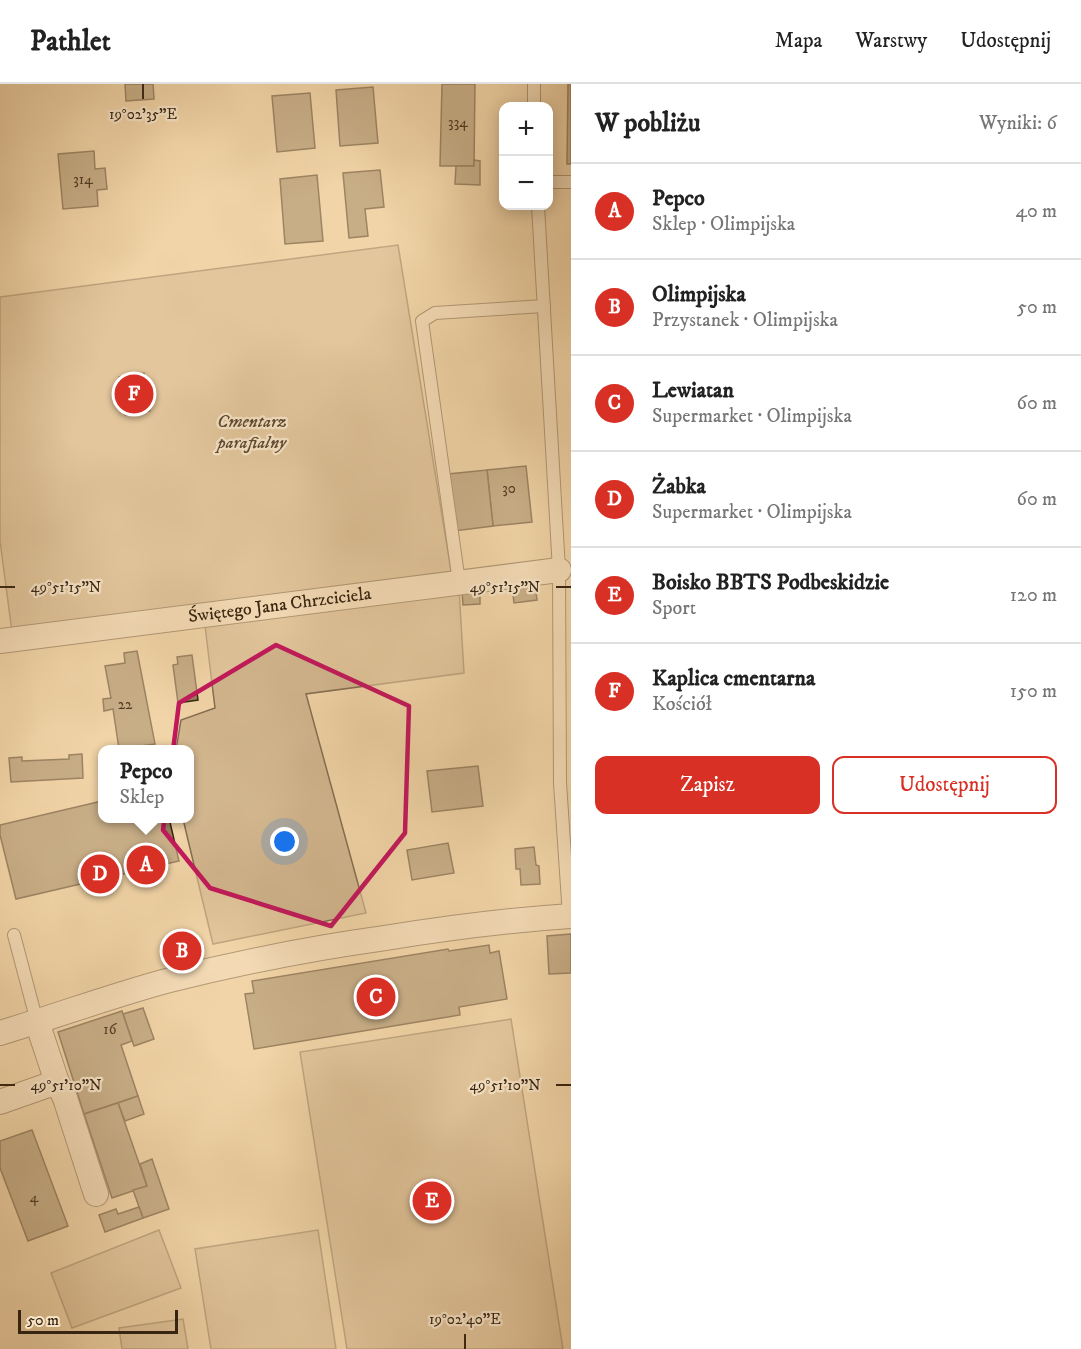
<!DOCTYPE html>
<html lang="pl">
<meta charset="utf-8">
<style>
:root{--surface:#fff;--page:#f2f2f2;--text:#222;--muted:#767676;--line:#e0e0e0;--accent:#d93025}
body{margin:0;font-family:"IM FELL DW Pica",serif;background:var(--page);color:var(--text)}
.controls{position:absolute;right:18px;top:18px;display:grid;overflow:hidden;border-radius:12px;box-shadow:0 3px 15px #0003}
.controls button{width:54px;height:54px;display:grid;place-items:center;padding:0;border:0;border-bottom:2px solid var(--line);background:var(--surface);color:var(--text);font:30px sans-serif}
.scale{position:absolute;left:18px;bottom:15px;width:160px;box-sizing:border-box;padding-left:6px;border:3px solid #382511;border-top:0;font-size:16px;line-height:21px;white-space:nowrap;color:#382511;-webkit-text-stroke:4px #f6e3c6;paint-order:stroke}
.you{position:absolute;left:285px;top:758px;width:21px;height:21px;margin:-15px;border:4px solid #fff;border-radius:50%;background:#1a73e8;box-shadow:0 0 0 9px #1a73e833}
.badge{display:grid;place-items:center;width:39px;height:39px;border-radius:50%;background:var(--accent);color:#fff;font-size:20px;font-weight:700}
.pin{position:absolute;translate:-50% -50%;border:3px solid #fff;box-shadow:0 2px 6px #0006}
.popup{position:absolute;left:98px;top:661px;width:96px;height:78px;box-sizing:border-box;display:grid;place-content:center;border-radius:12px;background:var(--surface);filter:drop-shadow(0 2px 4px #0005);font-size:20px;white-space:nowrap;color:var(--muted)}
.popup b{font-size:22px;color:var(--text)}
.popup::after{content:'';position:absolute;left:50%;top:100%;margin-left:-12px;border:12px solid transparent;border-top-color:var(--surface)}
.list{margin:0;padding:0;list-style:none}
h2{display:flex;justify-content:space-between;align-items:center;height:78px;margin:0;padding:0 24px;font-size:26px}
h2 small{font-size:20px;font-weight:400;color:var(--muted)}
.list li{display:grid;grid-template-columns:39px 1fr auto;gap:18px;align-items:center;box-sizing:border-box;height:96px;padding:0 24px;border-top:2px solid var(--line)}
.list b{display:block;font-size:22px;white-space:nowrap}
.list p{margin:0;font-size:20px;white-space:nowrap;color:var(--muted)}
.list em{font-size:20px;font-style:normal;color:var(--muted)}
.actions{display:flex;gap:12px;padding:18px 24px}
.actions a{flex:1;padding:14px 0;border:2px solid var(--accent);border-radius:12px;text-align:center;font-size:21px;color:var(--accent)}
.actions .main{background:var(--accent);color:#fff}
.map{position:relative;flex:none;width:571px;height:1265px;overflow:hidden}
header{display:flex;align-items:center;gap:36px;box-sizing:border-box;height:84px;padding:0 30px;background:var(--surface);border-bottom:2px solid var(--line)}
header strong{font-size:28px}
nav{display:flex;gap:33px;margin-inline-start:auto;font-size:21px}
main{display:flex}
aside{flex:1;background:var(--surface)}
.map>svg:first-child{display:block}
.green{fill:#d2b68e;stroke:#856e50;stroke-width:1.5}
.building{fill:#98805f;stroke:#382511;stroke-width:1.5}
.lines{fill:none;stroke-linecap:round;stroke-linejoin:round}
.lane-casing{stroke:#665136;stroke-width:14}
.street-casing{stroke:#665136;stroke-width:26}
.lane{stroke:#f6e3c6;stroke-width:12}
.street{stroke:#f6e3c6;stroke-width:24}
.marked{fill:none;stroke:#c2185b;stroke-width:4.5;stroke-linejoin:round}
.ticks{fill:none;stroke:#382511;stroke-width:2}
.labels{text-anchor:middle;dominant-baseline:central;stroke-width:4.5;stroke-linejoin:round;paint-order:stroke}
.number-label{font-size:15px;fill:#503c24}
.park-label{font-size:18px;font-style:italic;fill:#5e4930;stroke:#f6e3c6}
.street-label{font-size:18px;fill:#382511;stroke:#f6e3c6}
.ticks-label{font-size:15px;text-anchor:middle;fill:#382511;stroke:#f6e3c6;stroke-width:4.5;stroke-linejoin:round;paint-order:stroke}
</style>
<header>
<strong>Pathlet</strong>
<nav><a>Mapa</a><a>Warstwy</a><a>Udostępnij</a></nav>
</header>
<main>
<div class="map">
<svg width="571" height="1265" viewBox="0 0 571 1265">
<rect width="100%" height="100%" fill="#f1d4a7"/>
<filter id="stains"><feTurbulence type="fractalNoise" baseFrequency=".00333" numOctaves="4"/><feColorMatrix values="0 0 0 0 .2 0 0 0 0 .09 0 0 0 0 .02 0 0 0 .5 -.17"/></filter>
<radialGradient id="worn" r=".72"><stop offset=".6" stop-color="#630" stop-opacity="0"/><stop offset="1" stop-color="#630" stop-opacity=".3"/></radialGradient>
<g class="green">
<path d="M398,161L452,493L12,548L0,457V213Z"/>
<path d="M459,505L464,589L306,610L366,829L213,860L183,735L189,734V666H176L181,636L215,624L205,542Z"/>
<path d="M511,935L563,1265H347L300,968Z"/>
<path d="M159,1146L181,1204L72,1244L51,1189Z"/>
<path d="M318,1146L336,1265H211L195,1165Z"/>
<path d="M183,1235L188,1265H122L119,1244Z"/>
</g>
<g class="building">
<path d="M125,0H153L154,15L126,17Z"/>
<path d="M442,0H475L474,82H440Z"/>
<path d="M568,0H571V80H567Z"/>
<path d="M373,3L378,59L340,62L336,6Z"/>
<path d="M310,9L315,64L277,68L272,12Z"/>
<path d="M94,67L95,85L105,84L107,105L97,106L98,122L63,125L58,70Z"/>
<path d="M474,76L480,77V101L455,100L456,82H474Z"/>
<path d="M380,86L384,123L365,125L368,152L349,154L343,89Z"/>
<path d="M317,91L323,157L285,160L280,95Z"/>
<path d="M144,289L150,327L125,331L119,293Z"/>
<path d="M526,382L532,438L493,442L487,386Z"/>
<path d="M487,386L493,442L454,447L448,390Z"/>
<path d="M535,500L537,516L514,519L512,502Z"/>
<path d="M480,506V520L463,521L462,507Z"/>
<path d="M137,567L155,660L119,665L113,625L104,627L103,615L111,614L105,582L125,579L124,569Z"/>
<path d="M192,571L198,616L178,619L173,581L178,580L177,573Z"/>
<path d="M82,670L83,694L11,698L9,674L22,673V677L69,675V671Z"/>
<path d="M478,682L483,722L432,728L427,687Z"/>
<path d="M102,717V734H169L179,777L16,815L0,751V741Z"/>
<path d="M448,759L454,789L412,796L407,766Z"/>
<path d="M534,763L536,781L539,782L540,800L521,801L520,785H516L515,765Z"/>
<path d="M571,850V889L549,890L547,852Z"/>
<path d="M489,861L490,869L499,867L507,915L459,923L460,931L254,965L245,910L254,909L252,897L448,865L449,867Z"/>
<path d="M143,924L154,955L134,962L123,930Z"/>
<path d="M122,927L132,957L121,961L138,1012L84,1030L58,948Z"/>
<path d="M138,1012L144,1030L125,1037L118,1019Z"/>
<path d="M118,1019L147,1102L112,1114L84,1030Z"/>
<path d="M32,1046L68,1142L28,1157L0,1084V1057Z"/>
<path d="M152,1075L169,1125L143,1134L133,1106L147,1102L140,1080Z"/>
<path d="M139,1123L143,1134L105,1148L99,1131L116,1125L118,1130Z"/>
</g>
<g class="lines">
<defs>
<g id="lane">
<path d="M534,0V22"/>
<path d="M548,98H571"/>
<path d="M538,122L559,486L560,699L569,832"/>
<path d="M459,498L422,237L435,229L544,222"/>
<path d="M14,851L37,938"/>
</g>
<g id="street">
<path id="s1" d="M0,557L559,486"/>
<path d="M0,949C57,932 113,911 170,896C241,878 313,864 385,854C447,844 509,836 571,832"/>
<path d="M57,998L65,1014L96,1110"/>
<path d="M0,1018L57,998L37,938"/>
</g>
</defs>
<use href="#lane" class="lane-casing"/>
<use href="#street" class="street-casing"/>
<use href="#lane" class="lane"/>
<use href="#street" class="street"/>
</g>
<path d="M0 0H571V1265H0ZM276,561L409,622L405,749L331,842L210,804L163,746L179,619Z" fill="#f1d4a7" fill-opacity=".55" fill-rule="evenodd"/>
<path class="marked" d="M276,561L409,622L405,749L331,842L210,804L163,746L179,619Z"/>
<path class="ticks" d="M143,0V15M0,503H15M556,503H571M0,1001H15M556,1001H571M465,1250V1265"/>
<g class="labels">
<g class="number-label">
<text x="458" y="38">334</text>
<text x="83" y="95">314</text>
<text x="509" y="404">30</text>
<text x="125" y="620">22</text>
<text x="110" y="945">16</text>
<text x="34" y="1113">4</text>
</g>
<g class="park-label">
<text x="252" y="338">Cmentarz<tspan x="252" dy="21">parafialny</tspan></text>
</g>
<g class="street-label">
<text stroke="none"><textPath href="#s1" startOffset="282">Świętego Jana Chrzciciela</textPath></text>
</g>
</g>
<g class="ticks-label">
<text x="143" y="35">19°02'35"E</text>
<text x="66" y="508">49°51'15"N</text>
<text x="505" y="508">49°51'15"N</text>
<text x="66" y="1006">49°51'10"N</text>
<text x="505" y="1006">49°51'10"N</text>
<text x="465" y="1240">19°02'40"E</text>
</g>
<rect width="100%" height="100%" filter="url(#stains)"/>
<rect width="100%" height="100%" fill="url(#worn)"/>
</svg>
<div class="controls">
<button>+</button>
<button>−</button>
</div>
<div class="scale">50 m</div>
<div class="you"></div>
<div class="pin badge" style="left:146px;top:781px">A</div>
<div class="popup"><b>Pepco</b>Sklep</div>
<div class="pin badge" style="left:182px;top:867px">B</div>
<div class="pin badge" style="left:376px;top:913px">C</div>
<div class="pin badge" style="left:100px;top:790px">D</div>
<div class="pin badge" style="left:432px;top:1117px">E</div>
<div class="pin badge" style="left:134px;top:310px">F</div>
</div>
<aside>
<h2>W pobliżu<small>Wyniki: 6</small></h2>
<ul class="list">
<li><span class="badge">A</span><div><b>Pepco</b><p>Sklep · Olimpijska</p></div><em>40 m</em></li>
<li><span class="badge">B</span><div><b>Olimpijska</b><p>Przystanek · Olimpijska</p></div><em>50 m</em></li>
<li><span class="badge">C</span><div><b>Lewiatan</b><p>Supermarket · Olimpijska</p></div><em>60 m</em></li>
<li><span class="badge">D</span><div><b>Żabka</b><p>Supermarket · Olimpijska</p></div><em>60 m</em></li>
<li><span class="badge">E</span><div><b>Boisko BBTS Podbeskidzie</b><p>Sport</p></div><em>120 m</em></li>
<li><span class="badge">F</span><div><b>Kaplica cmentarna</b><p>Kościół</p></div><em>150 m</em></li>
</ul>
<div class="actions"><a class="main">Zapisz</a><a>Udostępnij</a></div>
</aside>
</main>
